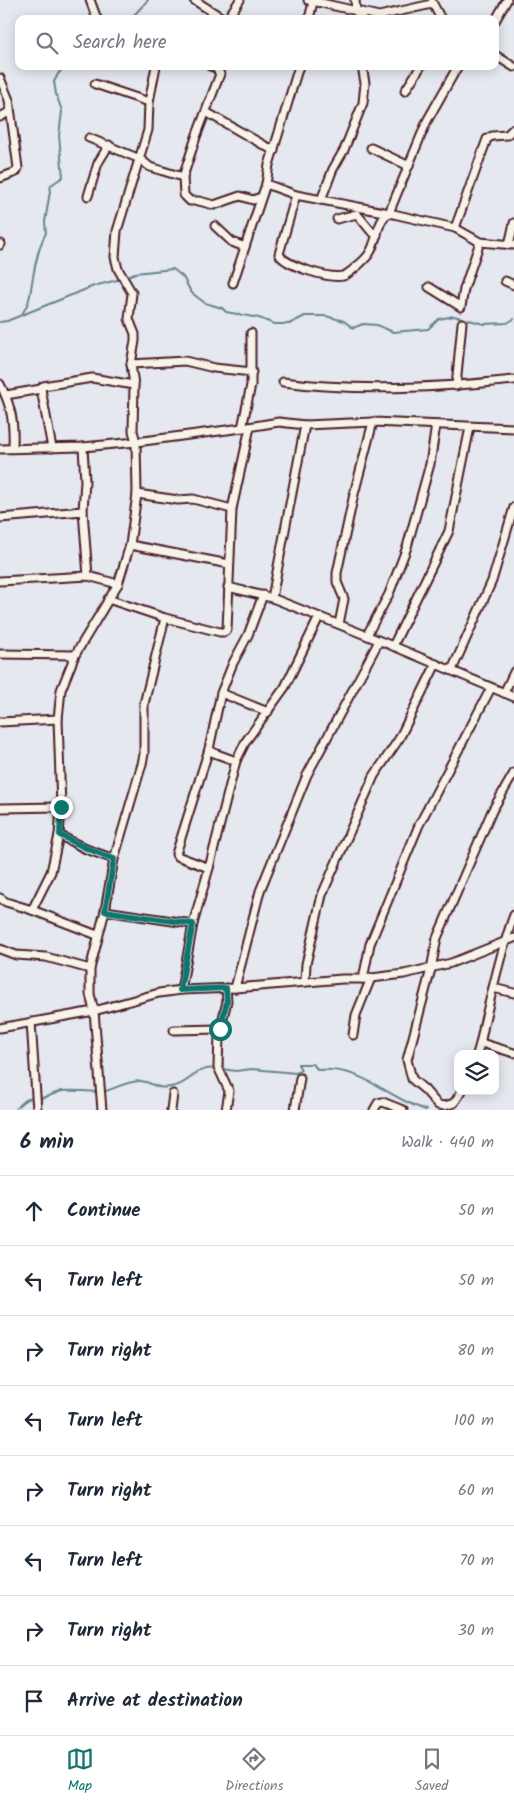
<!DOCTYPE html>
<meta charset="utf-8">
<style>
:root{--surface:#fff;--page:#f6f6f7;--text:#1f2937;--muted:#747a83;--line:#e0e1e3;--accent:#0f766e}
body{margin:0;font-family:Kalam,sans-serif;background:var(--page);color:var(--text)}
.controls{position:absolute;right:15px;bottom:15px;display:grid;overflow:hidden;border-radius:10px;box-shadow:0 2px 12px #0003}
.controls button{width:45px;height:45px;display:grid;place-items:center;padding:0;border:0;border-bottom:1px solid var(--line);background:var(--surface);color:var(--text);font:25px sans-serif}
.stop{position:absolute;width:15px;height:15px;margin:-11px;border:4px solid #0f766e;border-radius:50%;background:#fff}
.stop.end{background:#0f766e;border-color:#fff;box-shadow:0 1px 5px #0008}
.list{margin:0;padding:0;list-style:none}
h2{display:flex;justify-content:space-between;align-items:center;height:65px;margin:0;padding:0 20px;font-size:21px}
h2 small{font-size:16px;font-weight:400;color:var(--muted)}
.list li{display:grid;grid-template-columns:32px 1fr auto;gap:15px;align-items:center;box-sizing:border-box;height:70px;padding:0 20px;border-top:1px solid var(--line)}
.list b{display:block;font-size:19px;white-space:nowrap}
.list em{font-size:16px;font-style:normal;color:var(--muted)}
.icon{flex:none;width:28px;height:28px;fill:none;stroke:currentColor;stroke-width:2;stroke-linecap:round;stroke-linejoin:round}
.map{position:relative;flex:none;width:514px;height:1110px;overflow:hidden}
.search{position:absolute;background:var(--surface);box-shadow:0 2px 12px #0003;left:15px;right:15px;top:15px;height:55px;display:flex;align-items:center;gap:12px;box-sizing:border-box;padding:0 18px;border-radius:10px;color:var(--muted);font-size:19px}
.sheet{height:625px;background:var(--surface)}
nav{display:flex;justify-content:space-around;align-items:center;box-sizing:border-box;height:70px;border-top:1px solid var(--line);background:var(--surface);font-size:14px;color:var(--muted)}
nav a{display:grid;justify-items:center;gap:2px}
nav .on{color:var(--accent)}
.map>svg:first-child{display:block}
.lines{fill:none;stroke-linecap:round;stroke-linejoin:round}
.stream{stroke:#66848f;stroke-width:2}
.minor-casing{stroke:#4a1f2b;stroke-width:11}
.minor{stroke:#f7f3e8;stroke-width:7}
.route{stroke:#0f766e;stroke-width:6}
</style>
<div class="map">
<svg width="514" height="1110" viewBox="0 0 514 1110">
<rect width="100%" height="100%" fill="#e5e8ef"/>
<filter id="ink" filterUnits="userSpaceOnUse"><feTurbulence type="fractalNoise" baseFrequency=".02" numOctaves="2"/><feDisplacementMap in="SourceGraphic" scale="10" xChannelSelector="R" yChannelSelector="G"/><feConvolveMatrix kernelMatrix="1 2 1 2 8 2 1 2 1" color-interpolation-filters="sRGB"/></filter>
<g filter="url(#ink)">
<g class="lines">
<g class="stream">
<path d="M127,19L135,14L148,0"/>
<path d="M125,277L135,273L173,269L183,277L191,292L197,297L205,303L222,308L226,312L259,318L274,324H289L305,316H326L344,321L353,328L363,324L377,325L393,332L428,329L439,319L454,316L484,324L507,323L514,319"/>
<path d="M22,314C31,302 30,291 33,277C35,265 40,243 46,233L45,222L51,185L63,177L59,136L62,111L56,94L54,82L58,74L65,66"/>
<path d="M0,322L7,321L94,286L121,279"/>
<path d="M222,1069L236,1071L252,1069L296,1073L301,1070L298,1064H313L318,1070C363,1066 387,1098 426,1110"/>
<path d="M103,1092C114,1089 129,1080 141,1081C156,1083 155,1091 175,1086C194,1081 194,1066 217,1069"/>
<path d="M39,1098C47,1098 54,1093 62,1091C74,1090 86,1091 98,1092"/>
<path d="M15,1110C20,1103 25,1098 35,1098"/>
</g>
<defs>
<g id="minor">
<path d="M90,0L97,19"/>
<path d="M194,0L224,19"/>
<path d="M308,0L379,16L432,4"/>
<path d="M355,0L356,11L362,19"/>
<path d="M432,2L441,19"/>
<path d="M227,19L240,0"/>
<path d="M309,19L313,2"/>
<path d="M495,21L507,0"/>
<path d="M495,55L514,67"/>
<path d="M0,78L9,100L18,168L16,172L0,178"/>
<path d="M95,84L149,102"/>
<path d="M405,91L421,66"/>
<path d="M206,112L274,151"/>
<path d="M0,117L9,112"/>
<path d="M89,138L140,159L150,167L183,177L196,137L220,74L216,68L210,66"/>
<path d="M371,148L409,166"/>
<path d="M183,177L184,195L190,201H199L214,205L240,196L253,200L261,197"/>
<path d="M266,184L296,195L389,213L455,228L480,242L514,245"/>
<path d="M296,195L279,254C285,266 330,279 343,276C348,275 366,259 369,254C378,241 376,221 389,213L427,121L458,66"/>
<path d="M88,196L98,163L109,145"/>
<path d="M321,200L333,169L344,150L363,103L365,83L362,66"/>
<path d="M337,219L357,214L371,231L377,235"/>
<path d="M215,226L232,242L245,247"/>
<path d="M455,228L487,139L492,136L507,135L514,128"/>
<path d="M0,245L1,244"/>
<path d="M509,245L514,223"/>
<path d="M505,281L514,285"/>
<path d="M233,283L266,184L269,165L299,66"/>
<path d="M429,287L461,307L464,289L480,242"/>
<path d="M131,364L185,361L214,368L252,372"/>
<path d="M283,382C359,392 438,388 514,380"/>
<path d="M0,384C12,407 14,423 13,448"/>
<path d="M456,386L462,323"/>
<path d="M6,395L41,389"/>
<path d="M242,428L251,385V333"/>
<path d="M52,448L41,389L43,386L92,378L134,385"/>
<path d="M0,449L83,447L136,442L242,428L279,422L305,425L373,422L514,428"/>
<path d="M137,494L178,500L193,499L232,509"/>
<path d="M83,511L85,481L83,447"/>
<path d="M0,518L83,511L88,576"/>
<path d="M130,545L229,564"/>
<path d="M0,581L88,576L118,584"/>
<path d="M228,587L272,598L393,646L514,697"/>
<path d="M272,598L305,425"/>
<path d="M108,599L165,618L220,632H224L227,630L232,509L250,427"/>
<path d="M339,624L344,599L337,582V573L354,494L373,422"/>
<path d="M367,635L389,594L407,547L430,464L436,425"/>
<path d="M393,646L449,531L470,427"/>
<path d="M0,654L75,655"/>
<path d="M452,670L492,581L514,507"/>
<path d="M221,693L268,712"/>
<path d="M504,693L514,672"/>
<path d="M0,722L58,719"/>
<path d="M209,749L214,753L236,761"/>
<path d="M0,808L61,807"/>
<path d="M59,835L86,849L114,859"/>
<path d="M209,868L177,856L176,854L209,749L221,693L233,663L248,635L263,595"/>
<path d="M0,898L6,902L32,910L97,935"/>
<path d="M32,910L51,872L59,835L61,807L58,719L61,690L75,655L118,584L130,545L137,494L136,442L133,431L134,385L131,364L135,341V334L129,319L132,293L118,269L115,257L117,231L148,130L149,102L156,66"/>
<path d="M105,911L193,924"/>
<path d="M0,949L16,955L46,957L90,969"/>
<path d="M363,979L370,944L419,825L491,688"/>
<path d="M305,982L306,964L322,895L374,776L399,739L436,664"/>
<path d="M235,988L260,891L307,775L379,641"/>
<path d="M493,988L514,993"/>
<path d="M181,990L193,924L209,868L236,761L246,741L285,687L319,617"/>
<path d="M31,1022L37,1110"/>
<path d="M0,1028L94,1011L159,993L181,990L235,988L342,979H363L404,974L451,963L514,938"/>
<path d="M174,1030L220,1029"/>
<path d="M353,1035L356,1015L371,978"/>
<path d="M481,1043L514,1053"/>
<path d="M477,1054C482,1040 483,1026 487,1012C495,980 502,947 514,915"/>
<path d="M462,1091L454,1103L445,1106L438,1105L425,1090L412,1079L407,1060L431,969L437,938L492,811L514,773"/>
<path d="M102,1110L94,1011L90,994V969L105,911L114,859L142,764L144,754V704L165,618"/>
<path d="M171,1110L173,1094"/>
<path d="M226,1110L229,1091L218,1067L219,1035L227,1001L226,988"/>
<path d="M295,1110L300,1078"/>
<path d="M374,1110L378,1103L383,1102L403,1110"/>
</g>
</defs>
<use href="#minor" class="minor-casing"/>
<use href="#minor" class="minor"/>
</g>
</g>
<g class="lines" filter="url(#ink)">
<path class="route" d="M61,807L60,835L86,848L114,859L105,911L193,924L180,990L226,988L227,1001L220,1029"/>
</g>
</svg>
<div class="controls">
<button><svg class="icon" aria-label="layers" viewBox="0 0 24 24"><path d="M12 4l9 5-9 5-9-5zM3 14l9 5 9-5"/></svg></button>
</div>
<div class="stop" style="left:220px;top:1029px"></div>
<div class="stop end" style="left:61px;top:807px"></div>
<div class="search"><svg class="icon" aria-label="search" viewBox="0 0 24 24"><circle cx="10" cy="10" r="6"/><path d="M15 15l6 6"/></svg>Search here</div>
</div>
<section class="sheet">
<h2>6 min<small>Walk · 440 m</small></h2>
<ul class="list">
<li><svg class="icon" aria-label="ahead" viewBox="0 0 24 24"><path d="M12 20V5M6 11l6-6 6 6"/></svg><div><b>Continue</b></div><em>50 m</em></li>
<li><svg class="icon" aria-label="left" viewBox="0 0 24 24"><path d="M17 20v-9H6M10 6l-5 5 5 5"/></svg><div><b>Turn left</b></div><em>50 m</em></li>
<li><svg class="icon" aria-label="right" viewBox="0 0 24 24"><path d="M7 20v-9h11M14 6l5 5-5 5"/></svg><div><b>Turn right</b></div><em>80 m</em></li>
<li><svg class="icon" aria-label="left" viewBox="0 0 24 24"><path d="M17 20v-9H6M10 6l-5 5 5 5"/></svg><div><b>Turn left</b></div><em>100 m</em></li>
<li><svg class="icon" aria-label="right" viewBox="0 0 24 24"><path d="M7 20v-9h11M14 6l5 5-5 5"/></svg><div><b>Turn right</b></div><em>60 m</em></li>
<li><svg class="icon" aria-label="left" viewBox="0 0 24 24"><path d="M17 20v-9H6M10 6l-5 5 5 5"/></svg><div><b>Turn left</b></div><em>70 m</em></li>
<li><svg class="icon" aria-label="right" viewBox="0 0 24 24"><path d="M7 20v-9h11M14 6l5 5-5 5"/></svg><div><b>Turn right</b></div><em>30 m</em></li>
<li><svg class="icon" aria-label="arrive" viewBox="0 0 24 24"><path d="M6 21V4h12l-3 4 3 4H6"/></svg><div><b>Arrive at destination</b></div></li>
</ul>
</section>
<nav>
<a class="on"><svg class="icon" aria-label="map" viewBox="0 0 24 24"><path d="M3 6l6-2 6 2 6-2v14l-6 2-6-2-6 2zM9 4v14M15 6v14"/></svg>Map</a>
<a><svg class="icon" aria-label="directions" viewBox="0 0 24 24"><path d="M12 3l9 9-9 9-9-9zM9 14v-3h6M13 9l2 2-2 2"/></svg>Directions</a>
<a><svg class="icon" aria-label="saved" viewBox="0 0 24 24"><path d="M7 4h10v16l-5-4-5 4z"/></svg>Saved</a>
</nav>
